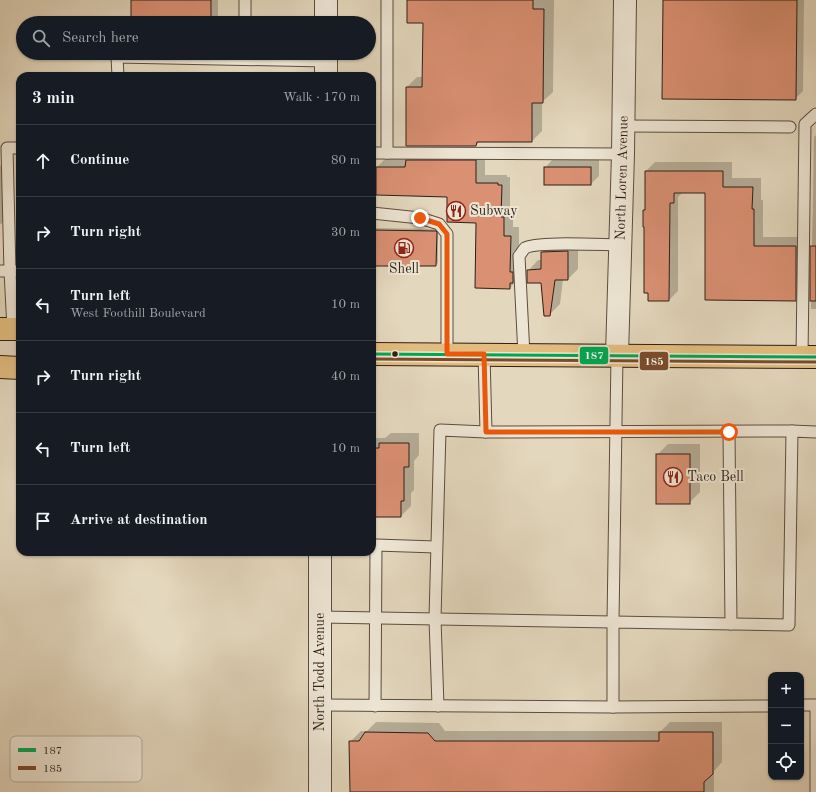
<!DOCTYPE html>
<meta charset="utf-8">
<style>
:root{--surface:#171b24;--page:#242831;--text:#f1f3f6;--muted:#9ea1a6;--line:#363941}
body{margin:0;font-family:"Old Standard TT",serif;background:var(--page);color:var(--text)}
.controls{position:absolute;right:12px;bottom:12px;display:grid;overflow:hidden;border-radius:8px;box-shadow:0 1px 3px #0004}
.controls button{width:36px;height:36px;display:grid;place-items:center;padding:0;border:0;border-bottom:1px solid var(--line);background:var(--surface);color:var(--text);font:20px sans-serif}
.stop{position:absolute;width:12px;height:12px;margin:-9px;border:3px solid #ea580c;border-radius:50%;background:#fff}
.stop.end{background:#ea580c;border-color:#fff;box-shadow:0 1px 4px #0008}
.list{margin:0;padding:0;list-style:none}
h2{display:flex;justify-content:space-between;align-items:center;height:52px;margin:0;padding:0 16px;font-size:17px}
h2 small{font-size:13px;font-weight:400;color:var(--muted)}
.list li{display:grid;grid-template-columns:26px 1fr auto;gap:12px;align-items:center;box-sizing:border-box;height:72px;padding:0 16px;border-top:1px solid var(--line)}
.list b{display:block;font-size:15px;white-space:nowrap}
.list p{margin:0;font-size:13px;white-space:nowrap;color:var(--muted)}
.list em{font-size:13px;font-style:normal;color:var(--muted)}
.icon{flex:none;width:22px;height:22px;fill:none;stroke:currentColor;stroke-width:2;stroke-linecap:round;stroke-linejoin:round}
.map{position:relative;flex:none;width:816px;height:792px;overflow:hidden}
.search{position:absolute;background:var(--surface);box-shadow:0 1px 3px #0004;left:16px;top:16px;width:360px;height:44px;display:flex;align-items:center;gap:10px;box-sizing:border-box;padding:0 14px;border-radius:22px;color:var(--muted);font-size:15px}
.panel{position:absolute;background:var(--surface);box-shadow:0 1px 3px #0004;left:16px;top:72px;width:360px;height:484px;border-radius:12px}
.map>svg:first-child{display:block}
.shadow{fill:#0003}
.building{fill:#da9073;stroke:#2e1e16}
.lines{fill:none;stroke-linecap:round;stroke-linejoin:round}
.service-casing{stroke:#5b4c40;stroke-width:13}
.minor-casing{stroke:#5b4c40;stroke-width:24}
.tertiary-casing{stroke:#5b4c40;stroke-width:24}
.primary-casing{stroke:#2e1e16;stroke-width:24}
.service{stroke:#ede5d4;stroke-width:11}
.minor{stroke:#ede5d4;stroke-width:22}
.tertiary{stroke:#ede5d4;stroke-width:22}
.primary{stroke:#e2bc7e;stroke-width:22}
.bus-1-casing{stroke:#ede5d4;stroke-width:6}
.bus-2-casing{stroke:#ede5d4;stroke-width:6}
.bus-1{stroke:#00a651;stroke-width:3}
.bus-2{stroke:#7a4b2a;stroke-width:3}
.route{stroke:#ea580c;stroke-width:5}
.bus-dot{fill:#2e1e16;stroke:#ede5d4;stroke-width:1.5}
.labels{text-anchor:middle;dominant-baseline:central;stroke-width:4;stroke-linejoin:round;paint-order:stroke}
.street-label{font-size:14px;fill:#2e1e16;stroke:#ede5d4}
.poi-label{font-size:14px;fill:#2e1e16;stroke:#ede5d4;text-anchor:start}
.key{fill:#ede5d4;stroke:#b4a99b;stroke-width:1}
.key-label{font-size:11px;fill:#2e1e16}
.line-badge{stroke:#ede5d4;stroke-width:1.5}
.badge-label{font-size:11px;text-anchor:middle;font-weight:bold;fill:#fff}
</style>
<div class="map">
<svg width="816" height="792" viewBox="0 0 816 792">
<rect width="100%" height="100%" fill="#e3d7bd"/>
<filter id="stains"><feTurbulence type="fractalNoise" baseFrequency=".005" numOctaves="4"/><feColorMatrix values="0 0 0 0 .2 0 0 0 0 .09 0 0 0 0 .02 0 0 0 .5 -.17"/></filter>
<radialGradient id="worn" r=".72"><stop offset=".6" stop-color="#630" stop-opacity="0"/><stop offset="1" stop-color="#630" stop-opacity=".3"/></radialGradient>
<g class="shadow">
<path d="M132,0H218V22L217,23H132Z"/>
<path d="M408,0H554L553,92L542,102V131L532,141H480L476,145L407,87L417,77H423L424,22Z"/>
<path d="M664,0H804L803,91L795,99Z"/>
<path d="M816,135V309H811L814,137Z"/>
<path d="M485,152V175H507V177H510V208H513V227H519V278L510,288L477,222L448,196L377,167L386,158Z"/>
<path d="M599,159V176L591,184L545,168L552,160Z"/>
<path d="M655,162H732V178H761V200H763V237H805V291L795,300L706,192L682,193L678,197V291L669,300L644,210L646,209V171Z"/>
<path d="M0,165L8,174L9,217L1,224H0Z"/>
<path d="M20,179V224H17L16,183Z"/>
<path d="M372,228L438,229V263L436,265H372Z"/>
<path d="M578,241V269L568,279H563L560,304L549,315L542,282L528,271L538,260H542V252L552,242Z"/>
<path d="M391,433H419V455L414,461V490L411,493V506L401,516H372V441L375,438H385Z"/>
<path d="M668,444H700V492L689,503H657L658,454Z"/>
<path d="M376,722L439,723L445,731H661L670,722H722V762L714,771V792H351L350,742L361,731H367Z"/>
</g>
<g class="building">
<rect x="131" y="0" width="80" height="23"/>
<path d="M407,0H533V9H544L543,103H532V142H477L476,146H406V87H422L423,23H407Z"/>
<path d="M663,0H797L796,100L662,99Z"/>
<path d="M406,160H476V183H498V185H502L501,217H504V236H511L510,272H513V283H510V289L475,288L476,223L447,222V197L376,195V167H405Z"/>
<rect x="544" y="167" width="47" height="18"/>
<path d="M645,171H723V187H753L752,209H754V246H796V301L705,300V193H674V203H670L669,301H648V293H644V227H643V210H645Z"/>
<path d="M372,230L436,231L437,232L436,266H372Z"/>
<rect x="810" y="246" width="6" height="55"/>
<path d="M568,251V280H555L550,316H544L541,283H527V270L541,269V252Z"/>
<path d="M379,443H409V467H404V501H401V517H372V448H379Z"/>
<rect x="656" y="454" width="34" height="50"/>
<path d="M365,732L428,733L435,741H659V732H713V774L704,782V792H350L349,741H359Z"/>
</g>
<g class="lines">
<defs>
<g id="service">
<path d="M245,0V23"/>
<path d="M118,76L117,57L326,61"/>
<path d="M624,126L790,127"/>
<path d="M372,153L623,154"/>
<path d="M387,153V0"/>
<path d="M372,213L420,218L439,224L447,234V354"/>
<path d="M0,271H20"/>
<path d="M13,329L10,271L7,148H20"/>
<path d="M484,354L486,432L792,431"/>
<path d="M524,355L519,256C521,254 523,250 525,248C536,241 604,245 621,245"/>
<path d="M802,357L805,124L816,114"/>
<path d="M729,432L731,624"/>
<path d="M321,617L613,622L617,355"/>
<path d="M321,705L613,707V622L789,625L792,431L816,432"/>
<path d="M801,705H816V792"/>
<path d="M375,706L376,545L436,547"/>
<path d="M438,706L435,619L440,430L486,432"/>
<path d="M613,707L771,706"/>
</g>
<g id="minor">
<path id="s1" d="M617,355L623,154L625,0"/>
</g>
<g id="tertiary">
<path d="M326,0V23"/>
<path d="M326,76V53"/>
<path d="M320,552V792"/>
</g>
<g id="primary">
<path d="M0,329H20"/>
<path d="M372,354L816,357"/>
<path d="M0,367L20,368"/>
</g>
</defs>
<use href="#service" class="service-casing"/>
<use href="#minor" class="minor-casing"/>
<use href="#tertiary" class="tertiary-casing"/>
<use href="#primary" class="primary-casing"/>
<use href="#service" class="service"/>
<use href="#minor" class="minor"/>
<use href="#tertiary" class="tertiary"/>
<use href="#primary" class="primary"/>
<defs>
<path id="bus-1" d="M372,354L816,357"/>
<path id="bus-2" d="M372,359L816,362"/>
</defs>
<use href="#bus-1" class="bus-1-casing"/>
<use href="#bus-2" class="bus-2-casing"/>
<use href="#bus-1" class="bus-1"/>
<use href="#bus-2" class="bus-2"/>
</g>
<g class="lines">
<path class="route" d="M420,218L439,224L447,234V354H484L486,432H729"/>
</g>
<defs>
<symbol id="restaurant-ring" viewBox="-11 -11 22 22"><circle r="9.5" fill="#ede5d4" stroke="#8f2418" stroke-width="1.5"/><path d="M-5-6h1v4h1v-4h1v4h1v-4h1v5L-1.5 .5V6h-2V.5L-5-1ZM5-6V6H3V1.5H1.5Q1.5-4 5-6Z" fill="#8f2418"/></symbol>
<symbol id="fuel-ring" viewBox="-11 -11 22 22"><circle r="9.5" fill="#ede5d4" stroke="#8f2418" stroke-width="1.5"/><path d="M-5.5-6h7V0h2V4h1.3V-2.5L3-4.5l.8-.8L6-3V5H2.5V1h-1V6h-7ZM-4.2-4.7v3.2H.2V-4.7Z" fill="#8f2418"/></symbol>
</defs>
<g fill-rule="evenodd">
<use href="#restaurant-ring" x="445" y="200" width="22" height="22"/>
<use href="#fuel-ring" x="393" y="237" width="22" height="22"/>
<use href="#restaurant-ring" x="662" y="466" width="22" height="22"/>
</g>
<circle class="bus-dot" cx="395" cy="354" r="3.5"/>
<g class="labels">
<g class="street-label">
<text stroke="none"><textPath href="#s1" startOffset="177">North Loren Avenue</textPath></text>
<text transform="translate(320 672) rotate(-90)">North Todd Avenue</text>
</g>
<g class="poi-label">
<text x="470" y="211">Subway</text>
<text x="404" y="269" text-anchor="middle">Shell</text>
<text x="687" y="477">Taco Bell</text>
</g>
</g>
<rect x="10" y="736" width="132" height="46" rx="6" class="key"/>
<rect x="18" y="748" width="18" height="4" fill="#00a651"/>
<rect x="18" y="766" width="18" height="4" fill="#7a4b2a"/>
<g class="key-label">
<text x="43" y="754">187</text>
<text x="43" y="772">185</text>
</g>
<g class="line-badge">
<rect x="579" y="346" width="30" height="19" rx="4" fill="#00a651"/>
<rect x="639" y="351" width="30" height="20" rx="4" fill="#7a4b2a"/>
</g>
<g class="badge-label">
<text x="594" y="359">187</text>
<text x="654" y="365">185</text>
</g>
<rect width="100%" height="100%" filter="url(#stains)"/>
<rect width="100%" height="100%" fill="url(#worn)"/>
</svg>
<div class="controls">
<button>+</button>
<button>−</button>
<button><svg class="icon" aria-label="locate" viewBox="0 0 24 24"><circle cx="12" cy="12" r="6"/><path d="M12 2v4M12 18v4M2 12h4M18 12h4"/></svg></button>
</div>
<div class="stop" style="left:729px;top:432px"></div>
<div class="stop end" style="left:420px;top:218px"></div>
<div class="search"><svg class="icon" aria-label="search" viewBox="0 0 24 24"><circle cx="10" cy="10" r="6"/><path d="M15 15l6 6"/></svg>Search here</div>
<section class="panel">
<h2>3 min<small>Walk · 170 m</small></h2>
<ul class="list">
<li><svg class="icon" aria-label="ahead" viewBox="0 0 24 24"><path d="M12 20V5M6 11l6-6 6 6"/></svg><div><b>Continue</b></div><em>80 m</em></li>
<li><svg class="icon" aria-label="right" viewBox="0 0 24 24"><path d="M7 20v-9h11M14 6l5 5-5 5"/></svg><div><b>Turn right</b></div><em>30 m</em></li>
<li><svg class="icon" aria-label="left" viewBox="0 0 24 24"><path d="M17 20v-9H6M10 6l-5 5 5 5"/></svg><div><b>Turn left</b><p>West Foothill Boulevard</p></div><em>10 m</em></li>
<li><svg class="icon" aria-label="right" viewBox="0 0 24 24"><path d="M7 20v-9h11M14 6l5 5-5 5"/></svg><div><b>Turn right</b></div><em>40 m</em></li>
<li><svg class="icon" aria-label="left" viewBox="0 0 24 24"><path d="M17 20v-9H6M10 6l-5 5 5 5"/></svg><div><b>Turn left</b></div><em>10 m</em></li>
<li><svg class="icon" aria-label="arrive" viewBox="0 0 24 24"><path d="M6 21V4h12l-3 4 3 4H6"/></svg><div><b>Arrive at destination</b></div></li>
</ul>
</section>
</div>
